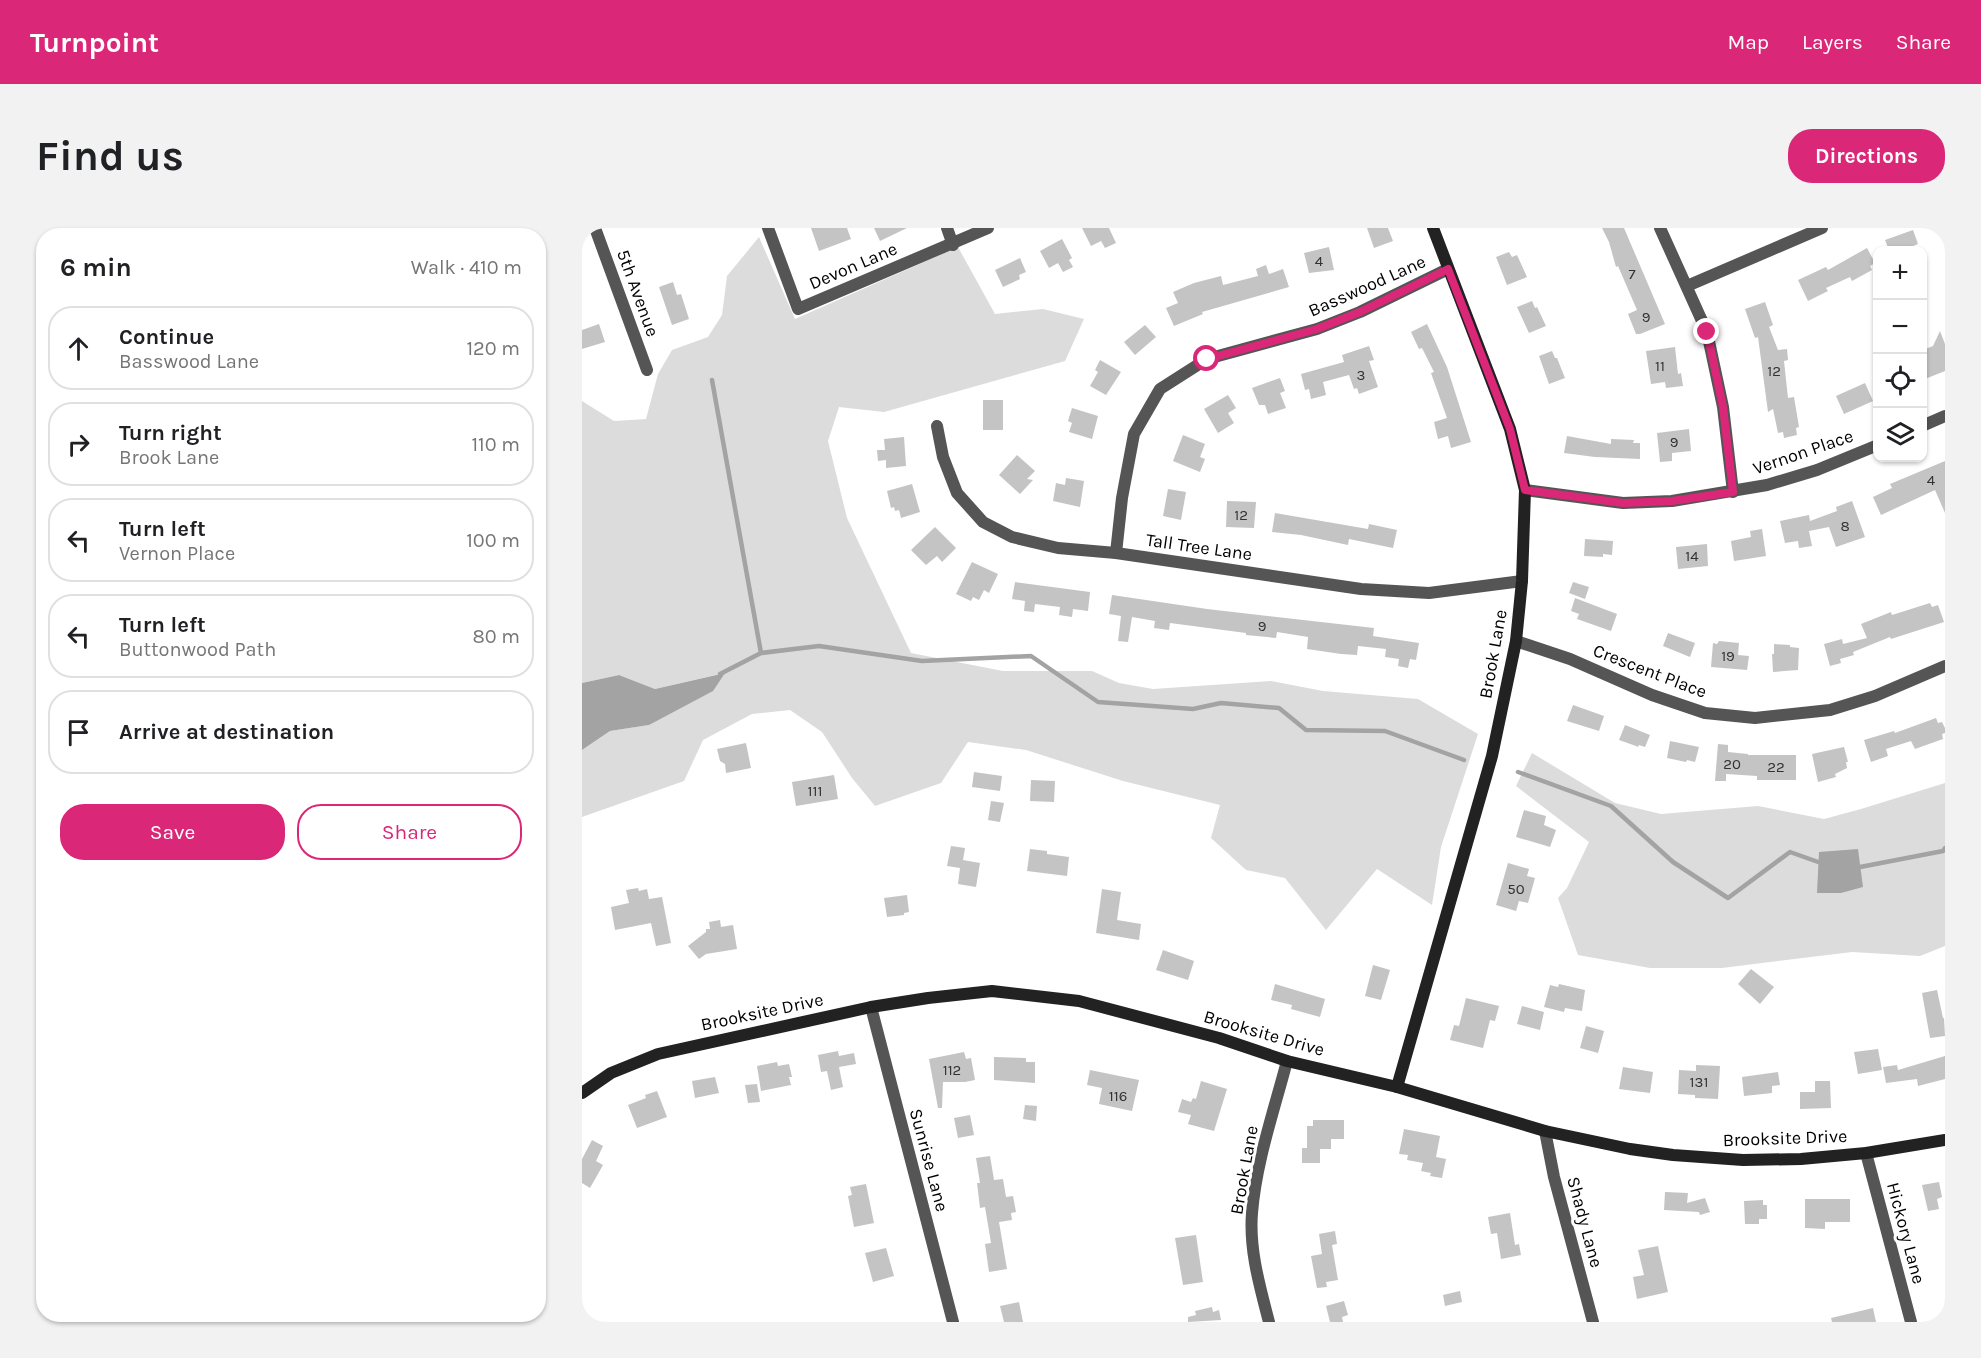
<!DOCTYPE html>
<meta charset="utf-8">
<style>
:root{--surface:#fff;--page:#f2f2f2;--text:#202124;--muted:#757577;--line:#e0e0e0;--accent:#db2777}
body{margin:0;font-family:Karla,sans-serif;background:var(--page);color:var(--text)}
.controls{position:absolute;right:18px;top:18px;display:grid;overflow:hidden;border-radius:12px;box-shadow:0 2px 4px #0004}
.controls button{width:54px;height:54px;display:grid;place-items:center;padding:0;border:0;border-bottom:2px solid var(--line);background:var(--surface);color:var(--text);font:30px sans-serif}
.stop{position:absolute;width:18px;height:18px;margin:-14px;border:4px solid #db2777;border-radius:50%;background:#fff}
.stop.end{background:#db2777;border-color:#fff;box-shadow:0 2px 6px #0008}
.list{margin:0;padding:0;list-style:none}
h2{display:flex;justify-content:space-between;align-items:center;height:78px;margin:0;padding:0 24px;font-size:26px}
h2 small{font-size:20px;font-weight:400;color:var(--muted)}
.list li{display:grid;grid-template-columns:39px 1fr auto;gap:18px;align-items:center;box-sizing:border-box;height:84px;margin:0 12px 12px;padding:0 12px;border:2px solid var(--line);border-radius:24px}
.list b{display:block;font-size:22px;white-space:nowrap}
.list p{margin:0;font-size:20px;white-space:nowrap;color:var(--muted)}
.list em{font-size:20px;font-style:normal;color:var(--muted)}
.actions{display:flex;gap:12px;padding:18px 24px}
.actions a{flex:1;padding:14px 0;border:2px solid var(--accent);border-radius:24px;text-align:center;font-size:21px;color:var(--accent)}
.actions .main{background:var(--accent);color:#fff}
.icon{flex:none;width:33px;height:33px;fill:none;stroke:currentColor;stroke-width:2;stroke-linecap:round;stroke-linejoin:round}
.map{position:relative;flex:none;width:1363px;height:1094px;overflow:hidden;border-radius:24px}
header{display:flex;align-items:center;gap:36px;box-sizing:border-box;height:84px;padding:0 30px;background:var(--accent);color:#fff}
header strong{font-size:28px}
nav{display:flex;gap:33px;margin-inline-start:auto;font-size:21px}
.intro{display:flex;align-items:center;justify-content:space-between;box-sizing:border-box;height:144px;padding:0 36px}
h1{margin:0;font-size:42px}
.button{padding:15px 27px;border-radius:24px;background:var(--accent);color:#fff;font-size:21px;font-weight:700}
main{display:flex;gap:36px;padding:0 36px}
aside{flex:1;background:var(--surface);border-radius:24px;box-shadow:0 2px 4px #0004}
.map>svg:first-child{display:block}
.green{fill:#dcdcdc}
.water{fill:#a3a3a3}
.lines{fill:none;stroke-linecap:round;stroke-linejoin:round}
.stream{stroke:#a3a3a3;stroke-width:4.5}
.building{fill:#c4c4c4}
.street{stroke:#555;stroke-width:12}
.secondary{stroke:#222;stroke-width:12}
.route{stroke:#db2777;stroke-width:8}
.labels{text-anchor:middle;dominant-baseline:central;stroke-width:6;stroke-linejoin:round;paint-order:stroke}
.number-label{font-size:15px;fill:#313131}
.street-label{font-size:18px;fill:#000;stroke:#fff}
</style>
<header>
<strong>Turnpoint</strong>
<nav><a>Map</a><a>Layers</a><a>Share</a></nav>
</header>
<div class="intro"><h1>Find us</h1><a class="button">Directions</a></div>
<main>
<aside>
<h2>6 min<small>Walk · 410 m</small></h2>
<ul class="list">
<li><svg class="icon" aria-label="ahead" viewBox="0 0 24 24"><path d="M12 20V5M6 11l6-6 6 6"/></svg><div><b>Continue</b><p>Basswood Lane</p></div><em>120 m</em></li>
<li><svg class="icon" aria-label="right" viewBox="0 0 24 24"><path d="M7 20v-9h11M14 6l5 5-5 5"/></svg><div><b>Turn right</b><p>Brook Lane</p></div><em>110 m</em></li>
<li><svg class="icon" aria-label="left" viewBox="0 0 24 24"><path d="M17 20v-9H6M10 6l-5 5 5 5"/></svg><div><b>Turn left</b><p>Vernon Place</p></div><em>100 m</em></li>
<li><svg class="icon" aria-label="left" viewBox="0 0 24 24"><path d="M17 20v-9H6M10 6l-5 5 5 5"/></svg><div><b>Turn left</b><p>Buttonwood Path</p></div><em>80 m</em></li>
<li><svg class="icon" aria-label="arrive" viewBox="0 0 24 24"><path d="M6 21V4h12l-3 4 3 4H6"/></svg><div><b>Arrive at destination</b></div></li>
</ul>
<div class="actions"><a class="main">Save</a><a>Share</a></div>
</aside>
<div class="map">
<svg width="1363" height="1094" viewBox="0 0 1363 1094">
<rect width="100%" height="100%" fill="#fff"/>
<g class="green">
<path d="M177,9L213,91L376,19L413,86L461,81L502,91L483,133L302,184L257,179L246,213L265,290L329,425L421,443H510L537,455L571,461L689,453L741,463L836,471L896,506L859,619L850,677L795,641L744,702L703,650L664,642L629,610L638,577L541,553L444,522L386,514L359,555L293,578L270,550L240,504L208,482L170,486L121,512L102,553L0,589V522L28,503L67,497L142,445L73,461L37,447L0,455V173L32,193L64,191L76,146L90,122L126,109L140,87L145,48Z"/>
<path d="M950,525L1033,575L1079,586L1176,578L1242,591L1279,581L1363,555V718L1338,728L1270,724L1140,740H1068L996,727L976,670L985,660L1007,614L934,558Z"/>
</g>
<g class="water">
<path d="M143,445L131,463L67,497L28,503L0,522V455L37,447L73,461Z"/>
<path d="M1276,621L1281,659L1259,665H1235L1237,624Z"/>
</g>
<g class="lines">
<g class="stream">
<path d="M130,152L179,425L138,446"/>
<path d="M179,425L237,418L340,433L449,428L516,474L611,481L639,475L697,480L724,502L803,503L882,532"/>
<path d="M936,544L1029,578L1091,634L1146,670L1208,624L1239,635"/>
<path d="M1273,640L1361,623L1363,620"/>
</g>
</g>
<g class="building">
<path d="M229,0H265L269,11L237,23Z"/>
<path d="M292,0H325L298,13Z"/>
<path d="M500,0H527L534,15L523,20L519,13L509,18Z"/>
<path d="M785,0H806L811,13L792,20Z"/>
<path d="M1020,0H1042L1083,96L1058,106H1054L1046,86L1055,82L1036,38L1034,39L1027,14Z"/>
<path d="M1331,2L1336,16L1331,18L1332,22H1307L1303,12Z"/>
<path d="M480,11L490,30L487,32L491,39L481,44L476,35L467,40L458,23Z"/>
<path d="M747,19L752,42L727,45L722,25Z"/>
<path d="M1285,20L1293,35L1288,38L1290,42L1270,53L1268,49L1244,60L1246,63L1226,73L1216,52L1244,39L1246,42Z"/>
<path d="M927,24L930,29L935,27L945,49L925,57L914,29Z"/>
<path d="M438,30L444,44L437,47L438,51L421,59L413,42Z"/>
<path d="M684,37L687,46L701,41L707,59L620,84L621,86L592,98L584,80L596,75L591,64L612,55L639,48L641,57L676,48L674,41Z"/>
<path d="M91,54L95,67L99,66L107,91L90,97L77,59Z"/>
<path d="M950,73L953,80L955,79L964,98L947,105L935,79Z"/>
<path d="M1183,74L1191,97L1187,99L1196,122L1205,121L1206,132L1202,133L1206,170L1212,169L1217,199L1214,200L1215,207L1202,210L1201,204L1196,205L1191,181L1186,184L1176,109L1173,110L1163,81Z"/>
<path d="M17,96L23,114L0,121V102Z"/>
<path d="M845,96L865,139L889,214L869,220L866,208L856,211L852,194L865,190L849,145L852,144L840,120L837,121L829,104Z"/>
<path d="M563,97L574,109L553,127L542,114Z"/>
<path d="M1358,103L1363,116V143L1343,151L1341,145V130L1344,129L1341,122L1351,118Z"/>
<path d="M787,118L792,132L787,133L796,159L777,166L775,160L772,161L767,147L741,154L744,167L729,171L727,161L723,162L719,146L762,134L760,127Z"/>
<path d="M1093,119L1096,146L1099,145L1101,158L1084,160L1083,154L1069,156L1064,123Z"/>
<path d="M970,123L973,130H975L983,150L967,156L957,128Z"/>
<path d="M518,132L539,144L524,167L508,158L516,144L513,142Z"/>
<path d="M698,150L703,163L698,165L704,180L686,186L683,177H677L670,160Z"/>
<path d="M1283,155L1291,173L1262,186L1254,168Z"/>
<path d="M646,167L654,180L646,185L652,195L636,205L622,181Z"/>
<rect x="401" y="172" width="20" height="30"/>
<path d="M490,180L516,188L510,211L487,204L490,195L486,193Z"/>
<path d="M1107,201L1109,223L1090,225V233L1078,234L1075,205Z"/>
<path d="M601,207L623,216L618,229L623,231L618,244L591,233Z"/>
<path d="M985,208L1029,216V211L1052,212L1051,215H1058V231L1013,229L982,225Z"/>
<path d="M322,209L324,238L304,240V232L296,233L295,222H303L302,211Z"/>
<path d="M435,227L453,243L445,251L451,252L438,266L417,247Z"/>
<path d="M1363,233V285L1353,262L1299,287L1291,269L1310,260L1308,256Z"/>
<path d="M484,250L502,253L498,279L471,273L474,255L483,257Z"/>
<path d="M330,256L338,284L319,290L317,282L313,283L312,279L309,280L305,263Z"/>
<path d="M586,261L604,264L599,292L581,288Z"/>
<path d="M645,273L674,274L672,300L644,299Z"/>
<path d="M1270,273L1283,309L1254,319L1247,299L1227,303L1230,318L1217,320L1216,313L1203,315L1198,293L1227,287L1228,293L1255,283L1254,279Z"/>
<path d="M693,285L786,301L787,296L815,302L811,320L767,311L766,317L719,307L690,304Z"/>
<path d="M353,299L374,320L360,334L355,328L344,337L329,322Z"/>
<path d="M1180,301L1184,328L1152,333L1149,313L1169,309L1168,303Z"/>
<path d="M1003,311L1031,313L1030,327L1021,326V329L1002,328Z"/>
<path d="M1125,316L1126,338L1096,341L1094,319Z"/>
<path d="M390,334L416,346L407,365L402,362L397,372L391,369L389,373L374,366Z"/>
<path d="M433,354L508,364L506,383L491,381L490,389L477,387L478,379L453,376L452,384L442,383L443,373L430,371Z"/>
<path d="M991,354L1007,359L1003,371L987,365Z"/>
<path d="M530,367L625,381L792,400L791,408L837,415L834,432L828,431L826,440L816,438L817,431L803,429L804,421L776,418L775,427L759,426L725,421L726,409L695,404L694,410L664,407V405L588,395L587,402L572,400L573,393L550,389L546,414L536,413L539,388L527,386Z"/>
<path d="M993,370L1035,386L1029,403L995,391L997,386L989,383Z"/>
<path d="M1348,375L1350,379L1356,377L1362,394L1309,411L1308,409L1271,424L1272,427L1258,431L1259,435L1248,438L1242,416L1260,411L1261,416L1285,410L1279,396L1309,384L1310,387Z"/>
<path d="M1086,405L1113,415L1108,429L1081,418Z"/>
<path d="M1137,413L1157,415L1156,427L1167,428L1165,442L1129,439L1131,415L1135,416Z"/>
<path d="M1192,416L1208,417V419L1217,420L1216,442L1191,444L1190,426H1192Z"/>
<path d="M991,477L1022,488L1017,503L985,493Z"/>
<path d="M1354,490L1356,495L1360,494L1363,500V505L1360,506L1361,511L1333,521L1329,513L1304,521L1306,528L1289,534L1282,512L1312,503L1313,505Z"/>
<path d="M1043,497L1068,507L1063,519L1057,517L1056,519L1054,518L1037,512Z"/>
<path d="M1088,513L1117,519L1113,534L1105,532L1104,534L1085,530Z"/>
<path d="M164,515L169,540L144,545L143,536L138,533L135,521Z"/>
<path d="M1136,516L1146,517V524L1166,526V527H1214V552H1175V548L1144,546V553H1133Z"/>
<path d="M1262,519L1266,534H1264L1265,540L1253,546L1254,549L1236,554L1230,526Z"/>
<path d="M392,544L420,548L418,563L390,559Z"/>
<path d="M252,547L256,571L214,578L210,554Z"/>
<path d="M449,552L473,553L472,574L448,573Z"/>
<path d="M409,573L422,575L418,594L406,592Z"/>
<path d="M942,582L964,588L962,597L974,602L968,619L934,609Z"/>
<path d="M369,618L383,620L381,632L398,635L394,659L376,656L378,640L365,638Z"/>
<path d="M448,621L465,623V626L487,629L485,648L445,643Z"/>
<path d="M926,635L947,641L945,648L953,650L946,675L937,673L934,683L914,677Z"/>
<path d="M56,660L57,663L65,661L67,671L80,669L89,715L74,718L69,695L33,702L29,679L47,675L44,662Z"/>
<path d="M520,661L539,664L535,692L559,696L557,712L514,705Z"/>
<path d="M325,667L327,684L322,685V687L305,689L302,670Z"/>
<path d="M138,692L139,699L151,697L155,721L124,726L117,731L106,718L124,704V701H128L127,694Z"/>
<path d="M581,722L612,733L606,752L574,742Z"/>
<path d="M791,737L808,742L799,772L783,768Z"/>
<path d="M1169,741L1192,759L1178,776L1156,756Z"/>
<path d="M693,756L743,771L738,789L709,781L710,777L689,772Z"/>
<path d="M977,756L1003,762L1000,783L983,780L982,784L962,779L968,757L976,759Z"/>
<path d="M1355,762L1361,790H1362L1363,808L1348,810L1340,765Z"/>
<path d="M884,770L917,778L913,793L908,792L901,820L868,812L872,797L877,798Z"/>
<path d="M940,778L962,784L958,802L935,796Z"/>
<path d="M1004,798L1022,803L1016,825L998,820Z"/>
<path d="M1296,821L1300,842L1276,846L1272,824Z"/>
<path d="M256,823L257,828L272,825L274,836L257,839L261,859L249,862L245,843L239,844L236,827Z"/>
<path d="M382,824L384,831L389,830L393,852L383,854H361L360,880H356L347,831Z"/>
<path d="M1363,828V851L1336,858L1335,851L1304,855L1301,839L1315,837L1316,842Z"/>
<path d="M412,829L444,830V834H453V855L412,852Z"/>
<path d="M195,834L196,838L207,836L210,849H207L209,857L179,863L175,838Z"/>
<path d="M1114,837L1138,838L1136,871L1113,870V867L1096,866L1097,842L1114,843Z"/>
<path d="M1041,839L1071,844L1068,865L1037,861Z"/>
<path d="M508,842L557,852L550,883L517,876L520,860L505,857Z"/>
<path d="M1196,844L1198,857L1190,858V865L1162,868L1160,849Z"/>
<path d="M133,849L137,865L113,870L110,853Z"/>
<path d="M619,853L645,861L632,903L606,896L609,887L596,884L600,871L609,874L611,870L614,871Z"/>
<path d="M1233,853H1248L1249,880L1218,881V864H1233Z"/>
<path d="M175,856L178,874L166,875L163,857Z"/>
<path d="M75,863L85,889L55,900L46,877L64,870L63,867Z"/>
<path d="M443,877L455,878L454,893L441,891Z"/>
<path d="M388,887L392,907L376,910L372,890Z"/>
<path d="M731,892H762V911H749V921H738V935H720V920H725V898H731Z"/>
<path d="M822,901L858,908L854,929L864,931L860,950L848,948L849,945L839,943L841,935L825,932L826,927L817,926Z"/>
<path d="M10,912L21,918L14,933L21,937L8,960L0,955V931Z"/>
<path d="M408,928L412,952L421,951L424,969L431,968L434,984L429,985L430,992L417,994L425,1041L407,1044L403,1016L409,1015L403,979L398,980L395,955H398L394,930Z"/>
<path d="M1357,954L1360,969L1355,971L1357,981L1346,983L1340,957Z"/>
<path d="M284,956L292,995L272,999L266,968L270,967L268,959Z"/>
<path d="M1083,964L1106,965L1105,975L1123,970L1128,984L1118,987L1117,984L1082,982Z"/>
<path d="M1223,971H1268V994H1243V1001L1223,1000Z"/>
<path d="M1181,972V977H1185V991H1177V996H1163L1162,973Z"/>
<path d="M928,985L933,1017L937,1016L939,1027L919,1031L915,1005L909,1006L906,989Z"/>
<path d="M753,1003L755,1016L750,1017L756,1052L744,1054L745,1059L735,1060L729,1028L740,1026L737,1006Z"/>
<path d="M614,1007L621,1054L601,1057L593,1010Z"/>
<path d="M1076,1018L1086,1064L1055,1071L1051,1049L1062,1047L1056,1022Z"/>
<path d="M304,1020L312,1048L291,1054L283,1025Z"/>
<path d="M878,1063L880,1074L863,1078L861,1067Z"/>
<path d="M762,1073L766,1087L760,1089L761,1094H748L744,1078Z"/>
<path d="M437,1074L441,1094H422L418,1078Z"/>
<path d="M630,1079L631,1084L637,1082L639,1092L606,1094V1089L614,1087L613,1083Z"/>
<path d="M1291,1080L1294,1094H1250L1249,1090Z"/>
</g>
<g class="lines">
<g class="street">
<path d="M13,0L65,142"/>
<path d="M186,0L216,81L406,0"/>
<path d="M365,0L371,17"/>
<path d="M1078,0L1125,104L1141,179L1151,264"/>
<path d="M1105,58L1240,0"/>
<path d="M355,198L361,229L375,265L401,294L430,309L476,320L534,325L779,361L847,365L940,353"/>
<path d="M1340,198L1363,188"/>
<path d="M943,262L1041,275L1090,273L1185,257L1235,242L1296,217"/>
<path d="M534,325L540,270L552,206L578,161L625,131L735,101L778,84L866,41"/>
<path d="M934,413L988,431L1070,467L1123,485L1173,490L1248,482L1293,468L1363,438"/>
<path d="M289,779L371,1094"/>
<path d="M963,903L972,949L1011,1094"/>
<path d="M1284,925L1329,1094"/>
<path d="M687,1094C678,1059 667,1022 670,985C674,934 692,883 705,833"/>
</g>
<g class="secondary">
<path d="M815,859L910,528L934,413L940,353L943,262L928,201L851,0"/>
<path d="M0,865L29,845L76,826L289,779L346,770L410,763L497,773L637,810L705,833L815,859L963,903L1048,921L1091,927L1161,932L1219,931L1284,925L1363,912"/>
</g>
</g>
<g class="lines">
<path class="route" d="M625,131L735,101L778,84L866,41L928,201L943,262L1041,275L1090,273L1151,264L1141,179L1125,104"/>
</g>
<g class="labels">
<g class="number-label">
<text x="737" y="33">4</text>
<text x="1050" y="46">7</text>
<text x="1064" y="89">9</text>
<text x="1078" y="138">11</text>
<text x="1192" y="143">12</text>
<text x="779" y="147">3</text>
<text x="1092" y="214">9</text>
<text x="1349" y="252">4</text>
<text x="659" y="287">12</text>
<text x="1263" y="298">8</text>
<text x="1110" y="328">14</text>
<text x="680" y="398">9</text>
<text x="1146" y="428">19</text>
<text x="1150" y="536">20</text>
<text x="1194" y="539">22</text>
<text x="233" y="563">111</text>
<text x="934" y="661">50</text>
<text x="370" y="842">112</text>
<text x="1117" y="854">131</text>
<text x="536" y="868">116</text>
</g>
<g class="street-label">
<text transform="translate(271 38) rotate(-23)">Devon Lane</text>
<text transform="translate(785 58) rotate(-24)">Basswood Lane</text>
<text transform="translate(56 65) rotate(70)">5th Avenue</text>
<text transform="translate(1221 224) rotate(-19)">Vernon Place</text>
<text transform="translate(617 319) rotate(8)">Tall Tree Lane</text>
<text transform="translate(911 426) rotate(-80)">Brook Lane</text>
<text transform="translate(1068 443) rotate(21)">Crescent Place</text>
<text transform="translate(180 784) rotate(-12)">Brooksite Drive</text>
<text transform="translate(682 805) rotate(16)">Brooksite Drive</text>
<text transform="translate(1203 910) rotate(-2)">Brooksite Drive</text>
<text transform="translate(347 932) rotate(75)">Sunrise Lane</text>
<text transform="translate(662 942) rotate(-80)">Brook Lane</text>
<text transform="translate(1003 994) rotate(75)">Shady Lane</text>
<text transform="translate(1324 1005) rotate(75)">Hickory Lane</text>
</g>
</g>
</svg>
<div class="controls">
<button>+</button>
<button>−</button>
<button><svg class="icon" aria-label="locate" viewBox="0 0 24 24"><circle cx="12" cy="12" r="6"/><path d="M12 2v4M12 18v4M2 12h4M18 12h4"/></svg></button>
<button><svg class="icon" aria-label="layers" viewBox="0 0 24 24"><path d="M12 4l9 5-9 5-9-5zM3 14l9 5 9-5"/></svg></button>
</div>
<div class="stop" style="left:625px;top:131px"></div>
<div class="stop end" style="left:1125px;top:104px"></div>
</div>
</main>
